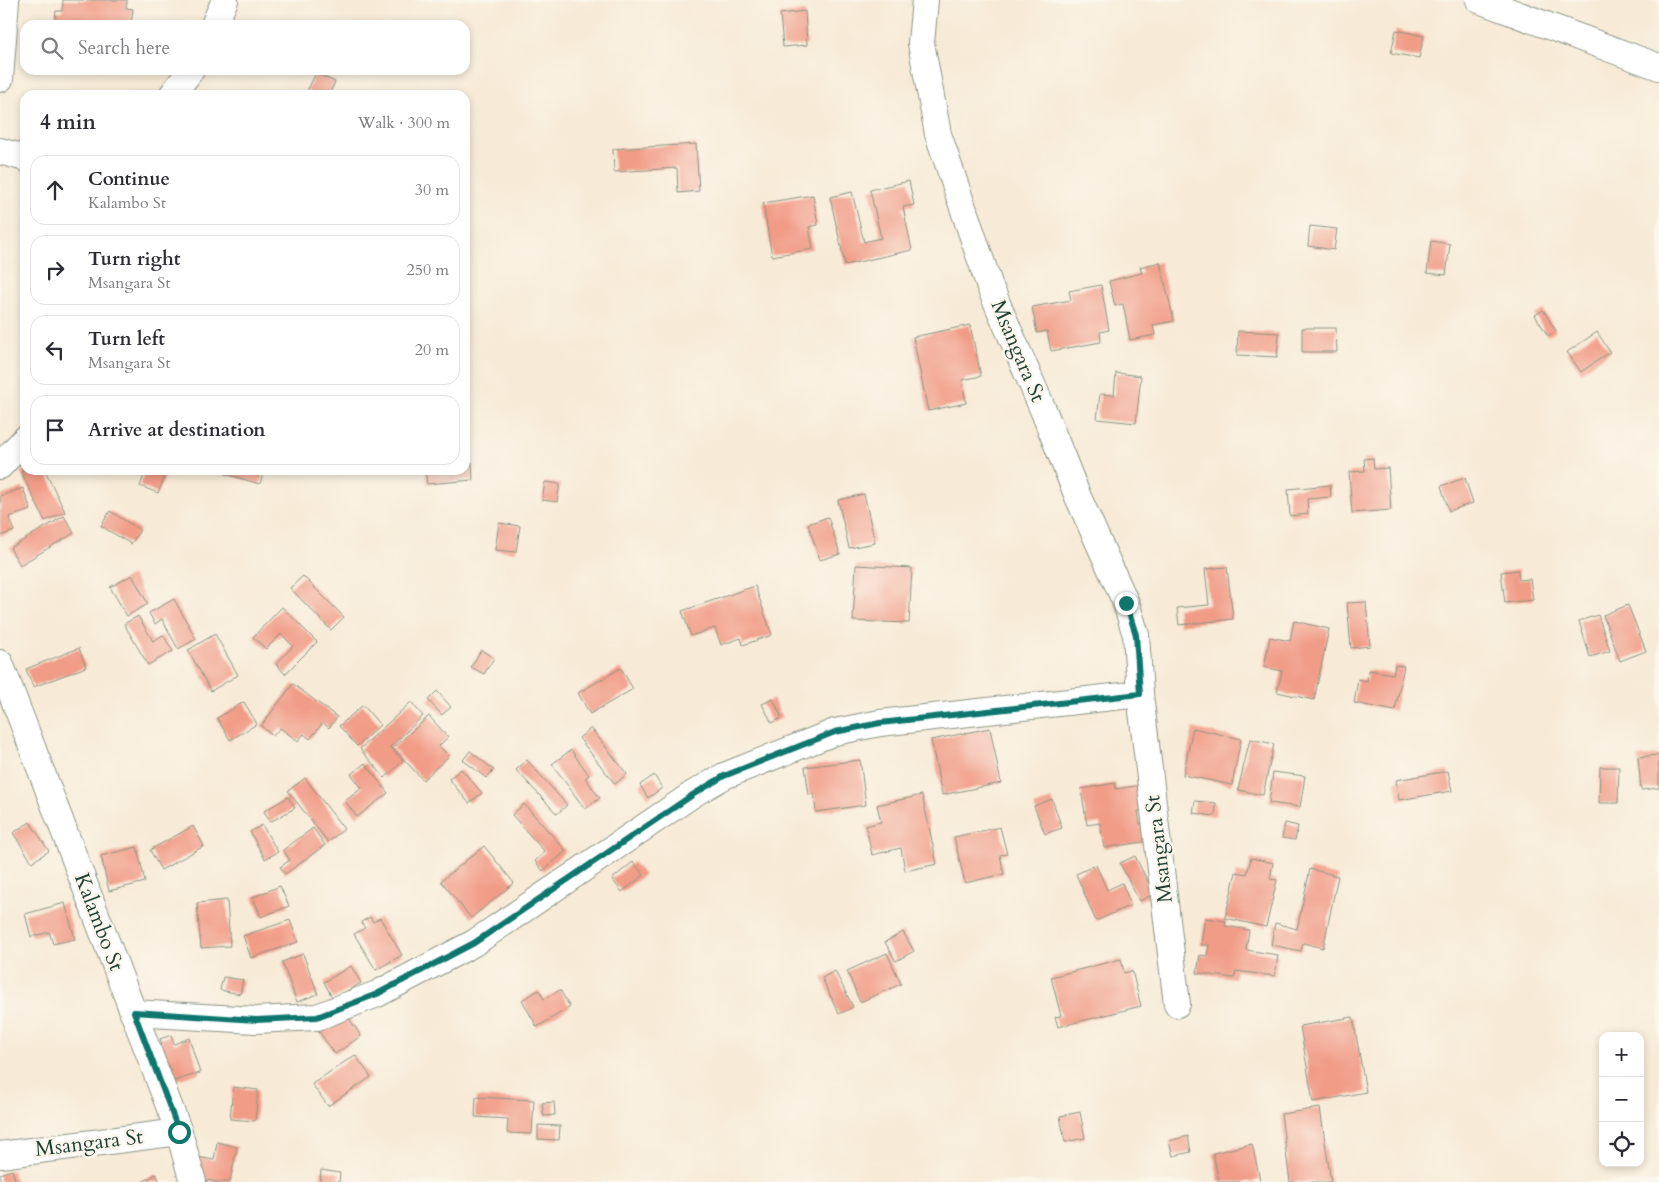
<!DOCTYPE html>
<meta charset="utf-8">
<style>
:root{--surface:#fff;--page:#f2f2f3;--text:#2b2b33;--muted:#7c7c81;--line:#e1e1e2}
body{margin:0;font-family:Cardo,serif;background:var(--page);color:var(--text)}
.controls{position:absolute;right:15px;bottom:15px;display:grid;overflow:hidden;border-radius:10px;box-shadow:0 2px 8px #0003}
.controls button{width:45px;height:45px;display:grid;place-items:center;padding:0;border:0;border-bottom:1px solid var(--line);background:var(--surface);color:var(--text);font:25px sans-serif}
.stop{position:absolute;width:15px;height:15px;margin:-11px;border:4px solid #0f766e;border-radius:50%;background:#fff}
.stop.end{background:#0f766e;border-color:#fff;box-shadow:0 1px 5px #0008}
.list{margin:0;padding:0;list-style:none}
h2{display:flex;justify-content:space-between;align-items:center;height:65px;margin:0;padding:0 20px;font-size:21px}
h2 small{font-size:16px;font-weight:400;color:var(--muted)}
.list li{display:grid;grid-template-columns:32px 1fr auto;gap:15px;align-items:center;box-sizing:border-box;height:70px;margin:0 10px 10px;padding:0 10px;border:1px solid var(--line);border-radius:15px}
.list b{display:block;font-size:19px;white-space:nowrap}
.list p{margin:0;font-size:16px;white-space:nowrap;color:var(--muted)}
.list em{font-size:16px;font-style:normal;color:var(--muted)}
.icon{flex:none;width:28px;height:28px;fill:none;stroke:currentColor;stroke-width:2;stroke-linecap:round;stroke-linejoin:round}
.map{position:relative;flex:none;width:1659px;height:1182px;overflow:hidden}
.search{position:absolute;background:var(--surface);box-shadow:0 2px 8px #0003;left:20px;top:20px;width:450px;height:55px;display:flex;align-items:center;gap:12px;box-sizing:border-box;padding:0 18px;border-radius:15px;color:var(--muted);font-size:19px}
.panel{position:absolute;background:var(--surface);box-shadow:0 2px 8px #0003;left:20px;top:90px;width:450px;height:385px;border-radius:15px}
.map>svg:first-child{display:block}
.building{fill:#f19c87}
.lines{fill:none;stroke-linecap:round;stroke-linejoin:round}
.minor-casing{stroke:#8b9485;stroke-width:28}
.minor{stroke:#fff;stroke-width:26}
.route{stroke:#0f766e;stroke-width:6}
.labels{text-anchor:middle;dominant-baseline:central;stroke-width:5;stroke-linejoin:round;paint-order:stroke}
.street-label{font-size:21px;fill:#1f3d34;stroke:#fbf7ec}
</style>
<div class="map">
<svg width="1659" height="1182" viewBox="0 0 1659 1182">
<rect width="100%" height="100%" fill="#fbf7ec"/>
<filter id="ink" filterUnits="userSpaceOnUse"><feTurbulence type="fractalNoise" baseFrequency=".02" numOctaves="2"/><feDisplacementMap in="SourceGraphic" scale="10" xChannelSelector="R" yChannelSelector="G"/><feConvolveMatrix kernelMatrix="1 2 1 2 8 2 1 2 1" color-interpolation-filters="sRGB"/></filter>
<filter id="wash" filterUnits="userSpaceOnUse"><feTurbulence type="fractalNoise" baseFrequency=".0096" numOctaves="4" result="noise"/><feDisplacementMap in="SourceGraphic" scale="20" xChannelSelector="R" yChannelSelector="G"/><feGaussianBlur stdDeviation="1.12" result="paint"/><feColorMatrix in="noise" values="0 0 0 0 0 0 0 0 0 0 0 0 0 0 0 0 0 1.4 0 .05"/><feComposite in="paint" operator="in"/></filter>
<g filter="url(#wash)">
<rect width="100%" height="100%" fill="#f7ead6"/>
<g id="blocks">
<g class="building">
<path d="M63,0H127L126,8L133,9L131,25H54L56,11H62Z"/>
<path d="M805,11L807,45L783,47L780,14Z"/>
<path d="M1396,30L1424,36L1419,58L1391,53Z"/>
<path d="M316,73L335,82L329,95H316L307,91Z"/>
<path d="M696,144L699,191L678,193L677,168L614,172L613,149Z"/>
<path d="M909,181L914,205L903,207L912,250L845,265L830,197L852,192L864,242L881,238L870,190Z"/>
<path d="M813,195L818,225L809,227L813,249L772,256L763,203Z"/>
<path d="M1310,226L1337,229L1334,250L1308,246Z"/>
<path d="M1431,241L1450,244L1446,275L1427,273Z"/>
<path d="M1160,262L1174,321L1153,325L1155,335L1130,340L1123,304L1115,306L1109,281L1142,273L1140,267Z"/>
<path d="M1101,285L1109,330L1100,332L1101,342L1051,351L1047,331L1037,333L1032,307L1071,300L1069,291Z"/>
<path d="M1543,310L1556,331L1548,336L1535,315Z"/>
<path d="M970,325L981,376L962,380L966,403L928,411L913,337Z"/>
<path d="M1302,328H1336L1337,352H1302Z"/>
<path d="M1238,331L1279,333L1277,357L1237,355Z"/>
<path d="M1597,332L1610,352L1581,372L1567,352Z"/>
<path d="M1116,373L1141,376L1136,423L1097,419L1100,394L1114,395Z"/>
<path d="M1373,458L1374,469L1388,468L1391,510L1352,513L1349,472L1365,471L1364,459Z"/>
<path d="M472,462L473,480L427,484L425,470H465V463Z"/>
<path d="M25,470H45L65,512L45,521L21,472Z"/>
<path d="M146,470H161L167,472L158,493L140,486Z"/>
<path d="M226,470H264L260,484L225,474Z"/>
<path d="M1465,478L1473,503L1449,511L1441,486Z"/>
<path d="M545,482L560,484L557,502L542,500Z"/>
<path d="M1330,485L1331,497L1307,499L1308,514L1290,516L1288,489Z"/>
<path d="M23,488L31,510L9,517L14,531L0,536V496Z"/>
<path d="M864,494L875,543L849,548L838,500Z"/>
<path d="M110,511L140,530L131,544L101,526Z"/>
<path d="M64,516L74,533L20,565L10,548Z"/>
<path d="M828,517L840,554L820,560L808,524Z"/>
<path d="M499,523L520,526L516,552L495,550Z"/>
<path d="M856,565L912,568L909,623L853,621Z"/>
<path d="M1227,567L1233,619L1179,625L1177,608L1209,605L1205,569Z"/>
<path d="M1518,570L1519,580L1530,579L1533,600L1505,603L1501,572Z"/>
<path d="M132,575L148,604L127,616L110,587Z"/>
<path d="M303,576L344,617L331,630L290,588Z"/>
<path d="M755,586L772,635L743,645L741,638L721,645L715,628L691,636L682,611Z"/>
<path d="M174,599L196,639L178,649L162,619L155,624L149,613Z"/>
<path d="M1366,602L1370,646L1351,648L1347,603Z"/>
<path d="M1628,605L1646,651L1620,661L1603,615Z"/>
<path d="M282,607L317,642L285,674L276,664L293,646L281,634L266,649L253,637Z"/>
<path d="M1598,615L1610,651L1590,657L1579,621Z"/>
<path d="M138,616L153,641L163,635L173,651L148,665L124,624Z"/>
<path d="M1294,621L1329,629L1314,700L1277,692L1282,671L1264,667L1270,637L1290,641Z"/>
<path d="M215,634L238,675L211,691L188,650Z"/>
<path d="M79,648L86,667L33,687L26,669Z"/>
<path d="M481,650L494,658L484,674L471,667Z"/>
<path d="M1395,665L1404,666L1395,711L1354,703L1358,679L1367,681L1368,670L1393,674Z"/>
<path d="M621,668L633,689L590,714L578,693Z"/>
<path d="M293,684L337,717L329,728L323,723L310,739L304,734L298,741L280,728L273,736L261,726Z"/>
<path d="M437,691L451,707L442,715L428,700Z"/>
<path d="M773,699L782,718L772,723L762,704Z"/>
<path d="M244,702L257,724L230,740L217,718Z"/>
<path d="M411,702L423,716L390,747L403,761L385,778L360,749Z"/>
<path d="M363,705L380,725L357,746L339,726Z"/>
<path d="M429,716L448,737L439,746L449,756L423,780L393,748Z"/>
<path d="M591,728L627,774L615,784L579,738Z"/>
<path d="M990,728L1001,783L942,795L931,740Z"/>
<path d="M1193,728L1241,739L1232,785L1183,775Z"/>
<path d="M1250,739L1274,744L1263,795L1238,790Z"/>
<path d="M571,750L589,775L585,778L600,798L585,809L552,764Z"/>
<path d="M470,751L494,770L486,778L463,760Z"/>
<path d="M1659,755V788L1641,790L1638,757Z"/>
<path d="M527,760L567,805L557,814L516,770Z"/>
<path d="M860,760L866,805L816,812L814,794L809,795L805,767Z"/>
<path d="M365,763L388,793L357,817L345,801L362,788L351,774Z"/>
<path d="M1600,767H1619L1618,803H1599Z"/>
<path d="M461,769L482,793L469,803L449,779Z"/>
<path d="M1448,771L1452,791L1399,800L1396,780Z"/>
<path d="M1273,772L1305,776L1300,807L1269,803Z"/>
<path d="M654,775L662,788L648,798L640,785Z"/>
<path d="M305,778L344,829L328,842L288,791Z"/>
<path d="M1115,783L1116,789L1148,784L1151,808L1138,811L1140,824L1146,823L1149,841L1104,848L1100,823L1087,825L1081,789Z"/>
<path d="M922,795L937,864L905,871L901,848L872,855L866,826L881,822L877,805Z"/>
<path d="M288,797L295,808L270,822L264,811Z"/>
<path d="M1052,799L1062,828L1045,834L1034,806Z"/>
<path d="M1195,801L1216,803L1215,816L1193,813Z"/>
<path d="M524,804L566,851L543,871L535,861L545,852L512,815Z"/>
<path d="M30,822L49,851L32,862L13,833Z"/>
<path d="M1285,823L1298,826L1295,840L1282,838Z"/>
<path d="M262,825L278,852L265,859L250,832Z"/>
<path d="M193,826L204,846L161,870L150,850Z"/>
<path d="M1000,827L1007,854L1000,855L1004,874L965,883L954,837Z"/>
<path d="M313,828L325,845L285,874L280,867L290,860L283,850Z"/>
<path d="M484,846L514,883L471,918L441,881Z"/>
<path d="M137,847L145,882L109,891L101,856Z"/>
<path d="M1135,856L1154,894L1139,901L1120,863Z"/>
<path d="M1251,858L1273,863L1270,879L1277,880L1266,927L1225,918L1236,872L1247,874Z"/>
<path d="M633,862L644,875L622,892L612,879Z"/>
<path d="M1096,865L1107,890L1122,883L1131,905L1096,921L1076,874Z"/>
<path d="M1310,869L1338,876L1323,948L1303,943L1301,951L1271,945L1275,923L1297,929Z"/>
<path d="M280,886L289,906L261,917L253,897Z"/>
<path d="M227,900L230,946L201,948L197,903Z"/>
<path d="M65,903L75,939L53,944L49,932L31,937L25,914Z"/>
<path d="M370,917L373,922L380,918L402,955L376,970L354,934L365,928L361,922Z"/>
<path d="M1205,918L1226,921L1225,926L1249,930L1246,950L1278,955L1275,976L1236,971L1234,978L1197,973L1200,955L1207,956L1209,945H1201Z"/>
<path d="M290,920L298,942L251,958L243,936Z"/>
<path d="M903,932L914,951L896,961L885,942Z"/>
<path d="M887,953L901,984L860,1002L847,971Z"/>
<path d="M303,954L318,994L297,1002L282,962Z"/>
<path d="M1121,959L1124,973L1132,971L1141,1006L1058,1027L1055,1017L1061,1016L1051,977Z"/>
<path d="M351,966L361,983L333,999L324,982Z"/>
<path d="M835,971L853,1007L839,1014L822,978Z"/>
<path d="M223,977L243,980L240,994L220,990Z"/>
<path d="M539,990L544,999L560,990L570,1007L537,1027L522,1000Z"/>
<path d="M344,1011L361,1036L335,1054L317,1029Z"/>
<path d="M1353,1017L1366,1092L1313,1102L1300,1026Z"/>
<path d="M171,1035L174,1044L189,1038L200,1073L167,1083L156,1047L162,1045L160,1039Z"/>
<path d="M355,1055L371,1077L328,1106L312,1084Z"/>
<path d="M233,1087L258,1090L255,1121L230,1119Z"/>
<path d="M476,1097L534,1100L532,1134L507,1133L508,1119L475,1117Z"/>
<path d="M554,1102L555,1115L544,1116L542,1103Z"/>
<path d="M1320,1108L1331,1182H1290L1281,1114Z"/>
<path d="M1080,1112L1085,1138L1065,1142L1060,1116Z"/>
<path d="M538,1125L560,1126L559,1140L538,1139Z"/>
<path d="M1188,1136L1191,1152L1173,1156L1169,1141Z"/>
<path d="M217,1142L237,1147L230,1182H215L193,1177L197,1157L214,1160Z"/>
<path d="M1252,1144L1260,1180L1250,1182H1219L1213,1153Z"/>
<path d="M12,1170L16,1182H0V1174Z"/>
<path d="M321,1170L340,1173L339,1182H320Z"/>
<path d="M156,1174L160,1182H142Z"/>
</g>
</g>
</g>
<g filter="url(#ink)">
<use href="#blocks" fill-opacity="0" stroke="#8b9485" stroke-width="1"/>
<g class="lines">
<defs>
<g id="minor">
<path d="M925,0L921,43L938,134L990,287L1044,412L1078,497L1126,603L1136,635L1140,694L1177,1004"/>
<path d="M1479,0L1659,67"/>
<path d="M214,25L225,0"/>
<path d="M0,79L6,0"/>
<path d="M172,95L191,70"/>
<path d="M0,151L25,158"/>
<path d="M0,466L25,439"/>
<path d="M0,663L179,1132L193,1182"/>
<path d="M133,1013L255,1020L317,1017L377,994L474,943L693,794L724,776L835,732L880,723L1140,694"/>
<path d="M0,1155L179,1132"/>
</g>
</defs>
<use href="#minor" class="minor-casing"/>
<use href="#minor" class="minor"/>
</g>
</g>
<g class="lines" filter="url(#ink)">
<path class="route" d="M179,1132L134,1012L256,1020L317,1017L377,994L474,943L694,794L724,776L835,732L880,723L1140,694L1136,635L1126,603"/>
</g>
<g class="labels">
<g class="street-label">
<text transform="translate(1018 351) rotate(67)">Msangara St</text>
<text transform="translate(1159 849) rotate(-97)">Msangara St</text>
<text transform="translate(99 922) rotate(69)">Kalambo St</text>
<text transform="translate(89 1143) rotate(-7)">Msangara St</text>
</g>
</g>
</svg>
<div class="controls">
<button>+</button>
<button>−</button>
<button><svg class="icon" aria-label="locate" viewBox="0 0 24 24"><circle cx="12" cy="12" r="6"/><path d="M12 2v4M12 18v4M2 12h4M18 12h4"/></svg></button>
</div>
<div class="stop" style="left:179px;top:1132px"></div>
<div class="stop end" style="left:1126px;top:603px"></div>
<div class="search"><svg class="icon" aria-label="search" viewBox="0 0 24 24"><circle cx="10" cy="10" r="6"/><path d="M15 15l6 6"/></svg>Search here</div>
<section class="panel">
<h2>4 min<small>Walk · 300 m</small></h2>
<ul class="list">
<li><svg class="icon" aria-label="ahead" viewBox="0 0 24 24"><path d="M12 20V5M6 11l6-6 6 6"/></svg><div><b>Continue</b><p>Kalambo St</p></div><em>30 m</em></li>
<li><svg class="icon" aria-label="right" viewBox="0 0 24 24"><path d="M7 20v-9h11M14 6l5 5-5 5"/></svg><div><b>Turn right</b><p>Msangara St</p></div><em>250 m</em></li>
<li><svg class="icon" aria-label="left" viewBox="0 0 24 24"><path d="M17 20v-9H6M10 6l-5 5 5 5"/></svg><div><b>Turn left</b><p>Msangara St</p></div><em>20 m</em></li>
<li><svg class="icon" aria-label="arrive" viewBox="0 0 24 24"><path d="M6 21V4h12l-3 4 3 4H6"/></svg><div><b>Arrive at destination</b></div></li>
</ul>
</section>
</div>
